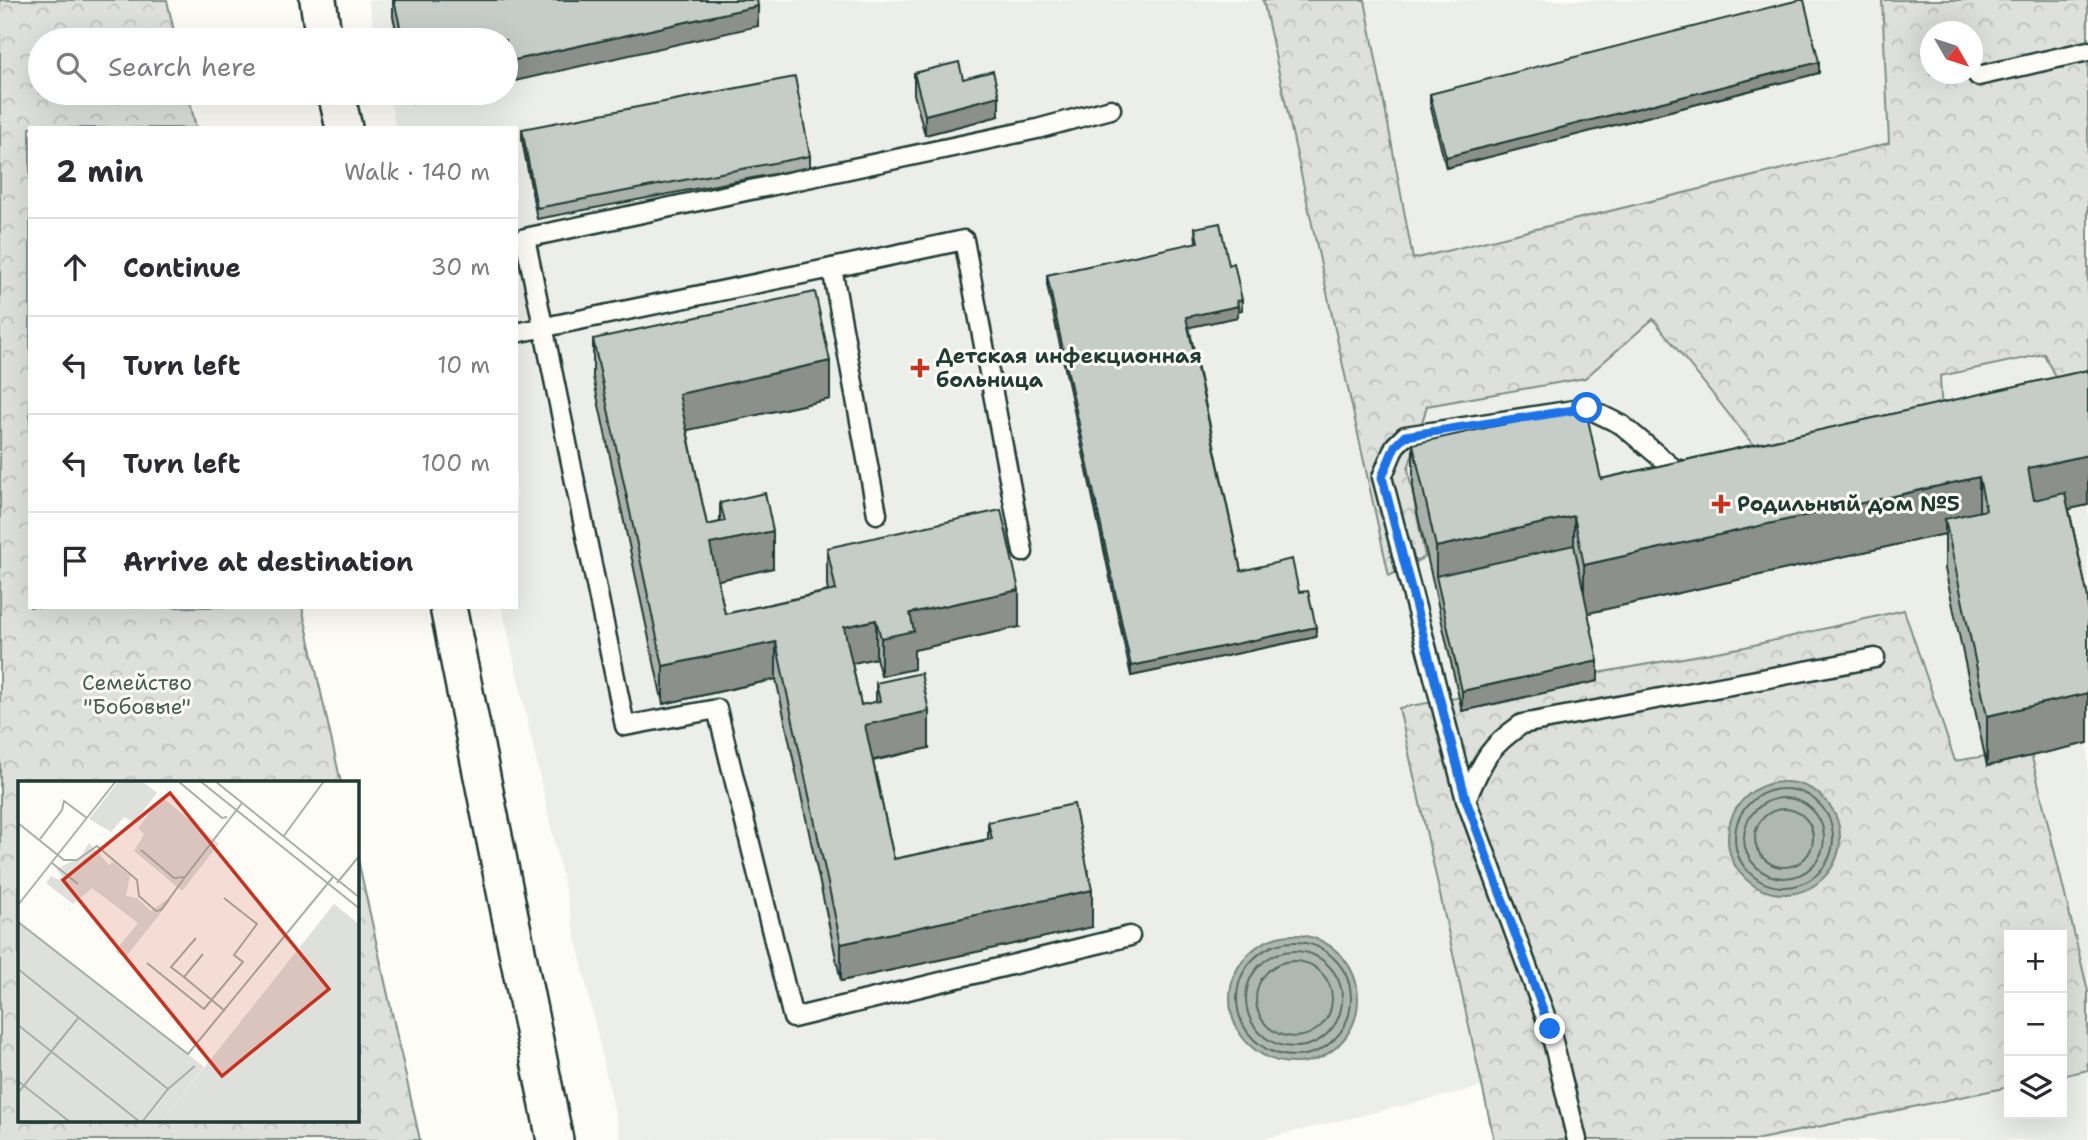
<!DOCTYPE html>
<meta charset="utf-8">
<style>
:root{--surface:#fff;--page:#f7f7f7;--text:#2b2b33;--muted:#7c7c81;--line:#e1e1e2}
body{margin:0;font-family:"Shantell Sans",sans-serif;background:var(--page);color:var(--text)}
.controls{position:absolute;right:21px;bottom:21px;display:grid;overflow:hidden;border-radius:0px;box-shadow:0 7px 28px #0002}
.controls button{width:63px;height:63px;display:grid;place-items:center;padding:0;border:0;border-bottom:2px solid var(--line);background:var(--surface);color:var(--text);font:35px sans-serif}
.compass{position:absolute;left:1920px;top:21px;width:63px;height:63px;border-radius:50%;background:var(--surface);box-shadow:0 7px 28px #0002;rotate:129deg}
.stop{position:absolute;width:21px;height:21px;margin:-16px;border:5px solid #1a73e8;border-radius:50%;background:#fff}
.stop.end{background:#1a73e8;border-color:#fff;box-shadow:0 2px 7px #0008}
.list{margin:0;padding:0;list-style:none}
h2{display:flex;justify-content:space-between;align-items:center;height:91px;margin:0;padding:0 28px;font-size:30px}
h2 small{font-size:23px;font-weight:400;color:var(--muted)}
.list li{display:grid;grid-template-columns:46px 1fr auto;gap:21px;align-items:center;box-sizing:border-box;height:98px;padding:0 28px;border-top:2px solid var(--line)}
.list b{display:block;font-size:26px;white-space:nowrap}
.list em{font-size:23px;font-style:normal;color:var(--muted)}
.icon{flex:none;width:38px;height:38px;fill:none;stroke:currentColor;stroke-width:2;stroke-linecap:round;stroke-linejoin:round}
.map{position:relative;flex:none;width:2088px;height:1140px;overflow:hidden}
.search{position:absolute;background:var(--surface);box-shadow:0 7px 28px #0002;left:28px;top:28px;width:490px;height:77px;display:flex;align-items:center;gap:18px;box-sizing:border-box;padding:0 24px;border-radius:38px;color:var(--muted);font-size:26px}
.panel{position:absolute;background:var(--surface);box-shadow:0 7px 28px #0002;left:28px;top:126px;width:490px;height:483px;border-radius:0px}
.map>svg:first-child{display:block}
.built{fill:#eceee9;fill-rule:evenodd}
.forest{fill:url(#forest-crowns);stroke:#7e8e88;stroke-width:2;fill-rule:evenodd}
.water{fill:#aeb8b1;stroke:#75877f;stroke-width:2}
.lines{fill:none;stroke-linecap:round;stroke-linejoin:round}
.shore{stroke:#586e66;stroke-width:2}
.lane-casing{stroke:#1f3d34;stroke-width:23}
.street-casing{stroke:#1f3d34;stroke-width:40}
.lane{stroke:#fdfcf7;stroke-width:18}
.street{stroke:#fdfcf7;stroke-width:35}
.wall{fill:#aab0ab;stroke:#1f3d34;stroke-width:2}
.shaded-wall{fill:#8b908b;stroke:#1f3d34;stroke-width:2}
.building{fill:#c6cdc7;stroke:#1f3d34;stroke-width:2}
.route{stroke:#1a73e8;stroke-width:9}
.poi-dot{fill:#c8321e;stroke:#fdfcf7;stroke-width:2.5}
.labels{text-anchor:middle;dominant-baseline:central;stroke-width:6;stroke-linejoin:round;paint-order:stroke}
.poi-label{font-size:21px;font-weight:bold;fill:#1f3d34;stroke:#fdfcf7;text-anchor:start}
.park-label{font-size:21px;fill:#455e55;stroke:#fdfcf7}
.inset-road{fill:none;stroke:#a4b0a9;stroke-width:2}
.view{fill:#c8321e;fill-opacity:0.15;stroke:#c8321e;stroke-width:3.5}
.inset-edge{fill:none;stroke:#1f3d34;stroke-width:3.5}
</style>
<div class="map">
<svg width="2088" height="1140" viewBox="0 0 2088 1140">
<defs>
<pattern id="forest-crowns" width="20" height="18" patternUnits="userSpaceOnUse" patternTransform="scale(1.75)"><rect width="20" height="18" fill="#dde0db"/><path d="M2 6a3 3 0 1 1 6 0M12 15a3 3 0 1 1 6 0" fill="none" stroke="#bdc1bd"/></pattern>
</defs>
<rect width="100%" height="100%" fill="#fdfcf7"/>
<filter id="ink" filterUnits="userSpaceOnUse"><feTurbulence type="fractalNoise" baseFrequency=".0143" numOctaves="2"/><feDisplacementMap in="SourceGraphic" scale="14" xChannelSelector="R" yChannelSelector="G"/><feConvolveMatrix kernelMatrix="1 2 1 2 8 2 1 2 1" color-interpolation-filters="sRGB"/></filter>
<g filter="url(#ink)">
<path class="built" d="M368,0H2088V1140H1496L1482,1087L1259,1140H621L502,607H516V128H396L388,93H506V40H377ZM1930,32H1972V74H1930ZM2009,935H2062V1114H2009Z"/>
<g class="forest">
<path d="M0,0H167L176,40H40V93H188L196,128H30V607H302L341,783H19V1121H357V855L420,1140H0Z"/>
<path d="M1263,0H1365L1413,259L1889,143L1882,0H2088V383L2061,389L2044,354L1940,376L1942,417L1758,451L1653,319L1585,378L1427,406L1408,469L1425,557L1389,576ZM1930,32H1972V74H1930Z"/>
<path d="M1904,610L1955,761L2030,749L2088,991V1070L2062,1076V935H2009V1087L1755,1140H1494L1399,708L1745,647Z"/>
</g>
<g class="water">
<circle cx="1784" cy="838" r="56"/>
<circle cx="1294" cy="999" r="64"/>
</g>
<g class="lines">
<g class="shore">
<circle cx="1784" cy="838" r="49"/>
<circle cx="1784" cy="838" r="40"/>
<circle cx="1784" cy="838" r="29"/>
<circle cx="1294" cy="999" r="57"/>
<circle cx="1294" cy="999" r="48"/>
<circle cx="1294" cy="999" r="38"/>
</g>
<defs>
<g id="lane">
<path d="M1978,76L2088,51"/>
<path d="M1111,109L1037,129L525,238L625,726L717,709L793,1018L1130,936"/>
<path d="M832,268L964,240L1023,552"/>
<path d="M516,333L832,268L877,514"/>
<path d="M1466,800L1382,477L1395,446L1405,436L1587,408L1622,425L1673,468L1687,472"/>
<path d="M1577,1140L1550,1029L1466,800C1483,761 1486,749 1522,724L1875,658"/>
</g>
<g id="street">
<path d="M318,0L324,40"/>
<path d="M336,93L344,128"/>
<path d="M448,607L555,1140"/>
</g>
</defs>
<use href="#lane" class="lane-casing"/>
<use href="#street" class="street-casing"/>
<use href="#lane" class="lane"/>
<use href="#street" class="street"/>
</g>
<g class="wall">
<path d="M393,0H757L758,26L506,40H399L393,17Z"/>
<path d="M914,73L963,79L999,116L925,135L914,94Z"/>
<path d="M1819,73L1446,168L1430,104V94Z"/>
<path d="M522,129L810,156V167L537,219L522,140Z"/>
<path d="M1195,228L1229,265L1242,300V310L1238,311V317L1189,327L1241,571L1299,592L1316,637L1131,676L1047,285V275L1196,243Z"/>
<path d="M593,339L830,399L687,430L707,525L720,522V503L773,568L718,580L725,614L828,591L827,585V548L1019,627L914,650V669L881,676L876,658L852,663L861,705L876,702V683L929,748L873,761L894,859L988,839V822L1092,927L841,981L776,679L663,704L593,377Z"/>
<path d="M2088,370V505L2069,509L2088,598V743L1987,766L1945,569V534L1588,613L1598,681L1462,711L1413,494V444L1601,479Z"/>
</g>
<g class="shaded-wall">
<path d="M758,6V26L506,83V62Z"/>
<path d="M1819,62V73L1446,168V157Z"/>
<path d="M412,93H460L412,103Z"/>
<path d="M999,96V116L925,135V115Z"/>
<path d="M1238,306V317L1186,328V317Z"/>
<path d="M830,361V399L679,432V394Z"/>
<path d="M2088,455V505L2028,518V468Z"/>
<path d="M1979,477V526L1945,519V534L1584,614V565Z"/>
<path d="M1574,516V565L1436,576V547Z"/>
<path d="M773,531V568L710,582V544Z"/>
<path d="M1019,590V627L914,650V669L881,676V638L910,613Z"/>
<path d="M876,620V658L844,665V627Z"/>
<path d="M1316,627V637L1131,676V666Z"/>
<path d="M776,642V679L663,704V666Z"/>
<path d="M1598,661V681L1462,711V691Z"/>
<path d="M2088,693V743L1987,766V716Z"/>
<path d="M929,711V748L865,762V725Z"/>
<path d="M1092,890V927L841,981V944Z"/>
</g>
<g class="building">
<path d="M394,0H757L758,6L506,62V40H403Z"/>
<path d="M1799,0H1804L1819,62L1446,157L1430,94Z"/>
<path d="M959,62L963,79L993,71L999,96L925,115L914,73Z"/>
<path d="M795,77L810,156L537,208L522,129Z"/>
<path d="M1220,223L1229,265L1234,263L1242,300L1237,301L1238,306L1186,317L1241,571L1292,559L1299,592L1308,591L1316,627L1131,666L1047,275L1198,242L1195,228Z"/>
<path d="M815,292L830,361L679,394L707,525L725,521L720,503L765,493L773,531L710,544L725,614L836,590L827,548L1001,510L1019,590L910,613L914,631L881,638L876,620L844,627L861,705L880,701L876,683L921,673L929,711L865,725L894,859L992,839L988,822L1074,804L1092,890L841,944L776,642L663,666L593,339Z"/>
<path d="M2088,370V455L2028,468L2034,500L2065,493L2088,598V693L1987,716L1945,519L1986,510L1979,477L1584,565L1574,516L1436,547L1413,444L1585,406L1601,479Z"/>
<path d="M1574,545L1598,661L1462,691L1436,576Z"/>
</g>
</g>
<g class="lines" filter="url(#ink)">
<path class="route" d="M1550,1029L1466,800L1382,477L1395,446L1405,436L1587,408"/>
</g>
<g class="poi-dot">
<path d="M916.5 357.5h7v7h7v7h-7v7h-7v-7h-7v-7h7z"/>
<path d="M1717.5 493.5h7v7h7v7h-7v7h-7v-7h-7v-7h7z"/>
</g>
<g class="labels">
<g class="poi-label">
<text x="936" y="356">Детская инфекционная<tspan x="936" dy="24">больница</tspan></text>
<text x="1737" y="504">Родильный дом №5</text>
</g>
<g class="park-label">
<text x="137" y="683">Семейство<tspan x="137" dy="24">"Бобовые"</tspan></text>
</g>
</g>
<g transform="translate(18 781)">
<rect width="341" height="341" fill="#fdfcf7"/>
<path d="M101,0H124L139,12L116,41L106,36L93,51L71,38ZM144,16L201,63L164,110L116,70L126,53L120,47ZM71,62L91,84L95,81L112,95L108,115L119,117L133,130L148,119L152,120L107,177L97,170L120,142L74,107L55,123L28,102L33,95L41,99L45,96L38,88L62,77ZM316,123L341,143V341H143Z" fill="#dde0db"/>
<path d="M0,139L186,286L143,341H0Z" fill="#dde0db"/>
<path class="inset-road" d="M160,0L204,37L209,36M182,0L342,128M197,0L342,117M0,42L46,79H59L79,65L119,99L121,115L138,130L143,129L167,96M265,56L306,0M22,58L44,29L46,20L69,37M123,69L156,97L167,96L224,22M34,82L60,103M319,102L342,74M0,124L98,0M0,141L170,273L315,96M185,173L166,196L207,230M129,182L186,228L225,181L216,174L239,143L206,117M0,188L150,308M166,196L153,186L178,157M0,244L122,341M0,300L52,341M0,312L61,236M124,341L150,308L177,285"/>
<path class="view" d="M152,12L311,208L204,295L45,99Z"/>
<rect width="341" height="341" class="inset-edge"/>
</g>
</svg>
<div class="controls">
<button>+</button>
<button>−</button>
<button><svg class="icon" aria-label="layers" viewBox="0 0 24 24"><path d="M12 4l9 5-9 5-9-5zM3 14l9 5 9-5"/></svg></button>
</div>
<svg class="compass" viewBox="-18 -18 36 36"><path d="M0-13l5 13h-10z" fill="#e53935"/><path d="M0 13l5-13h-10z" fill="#7c7c81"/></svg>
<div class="stop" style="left:1587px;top:408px"></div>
<div class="stop end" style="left:1550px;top:1029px"></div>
<div class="search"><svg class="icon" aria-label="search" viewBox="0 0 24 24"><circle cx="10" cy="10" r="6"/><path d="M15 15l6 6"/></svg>Search here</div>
<section class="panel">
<h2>2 min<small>Walk · 140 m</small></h2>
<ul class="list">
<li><svg class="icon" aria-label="ahead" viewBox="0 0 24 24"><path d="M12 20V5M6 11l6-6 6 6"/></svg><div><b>Continue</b></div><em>30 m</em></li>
<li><svg class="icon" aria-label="left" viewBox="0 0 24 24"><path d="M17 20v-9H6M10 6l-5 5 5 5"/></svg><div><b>Turn left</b></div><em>10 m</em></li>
<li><svg class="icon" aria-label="left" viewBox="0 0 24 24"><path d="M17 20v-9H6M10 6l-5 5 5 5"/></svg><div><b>Turn left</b></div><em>100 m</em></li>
<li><svg class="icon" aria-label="arrive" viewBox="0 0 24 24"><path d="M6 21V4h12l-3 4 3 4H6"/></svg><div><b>Arrive at destination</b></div></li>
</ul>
</section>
</div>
